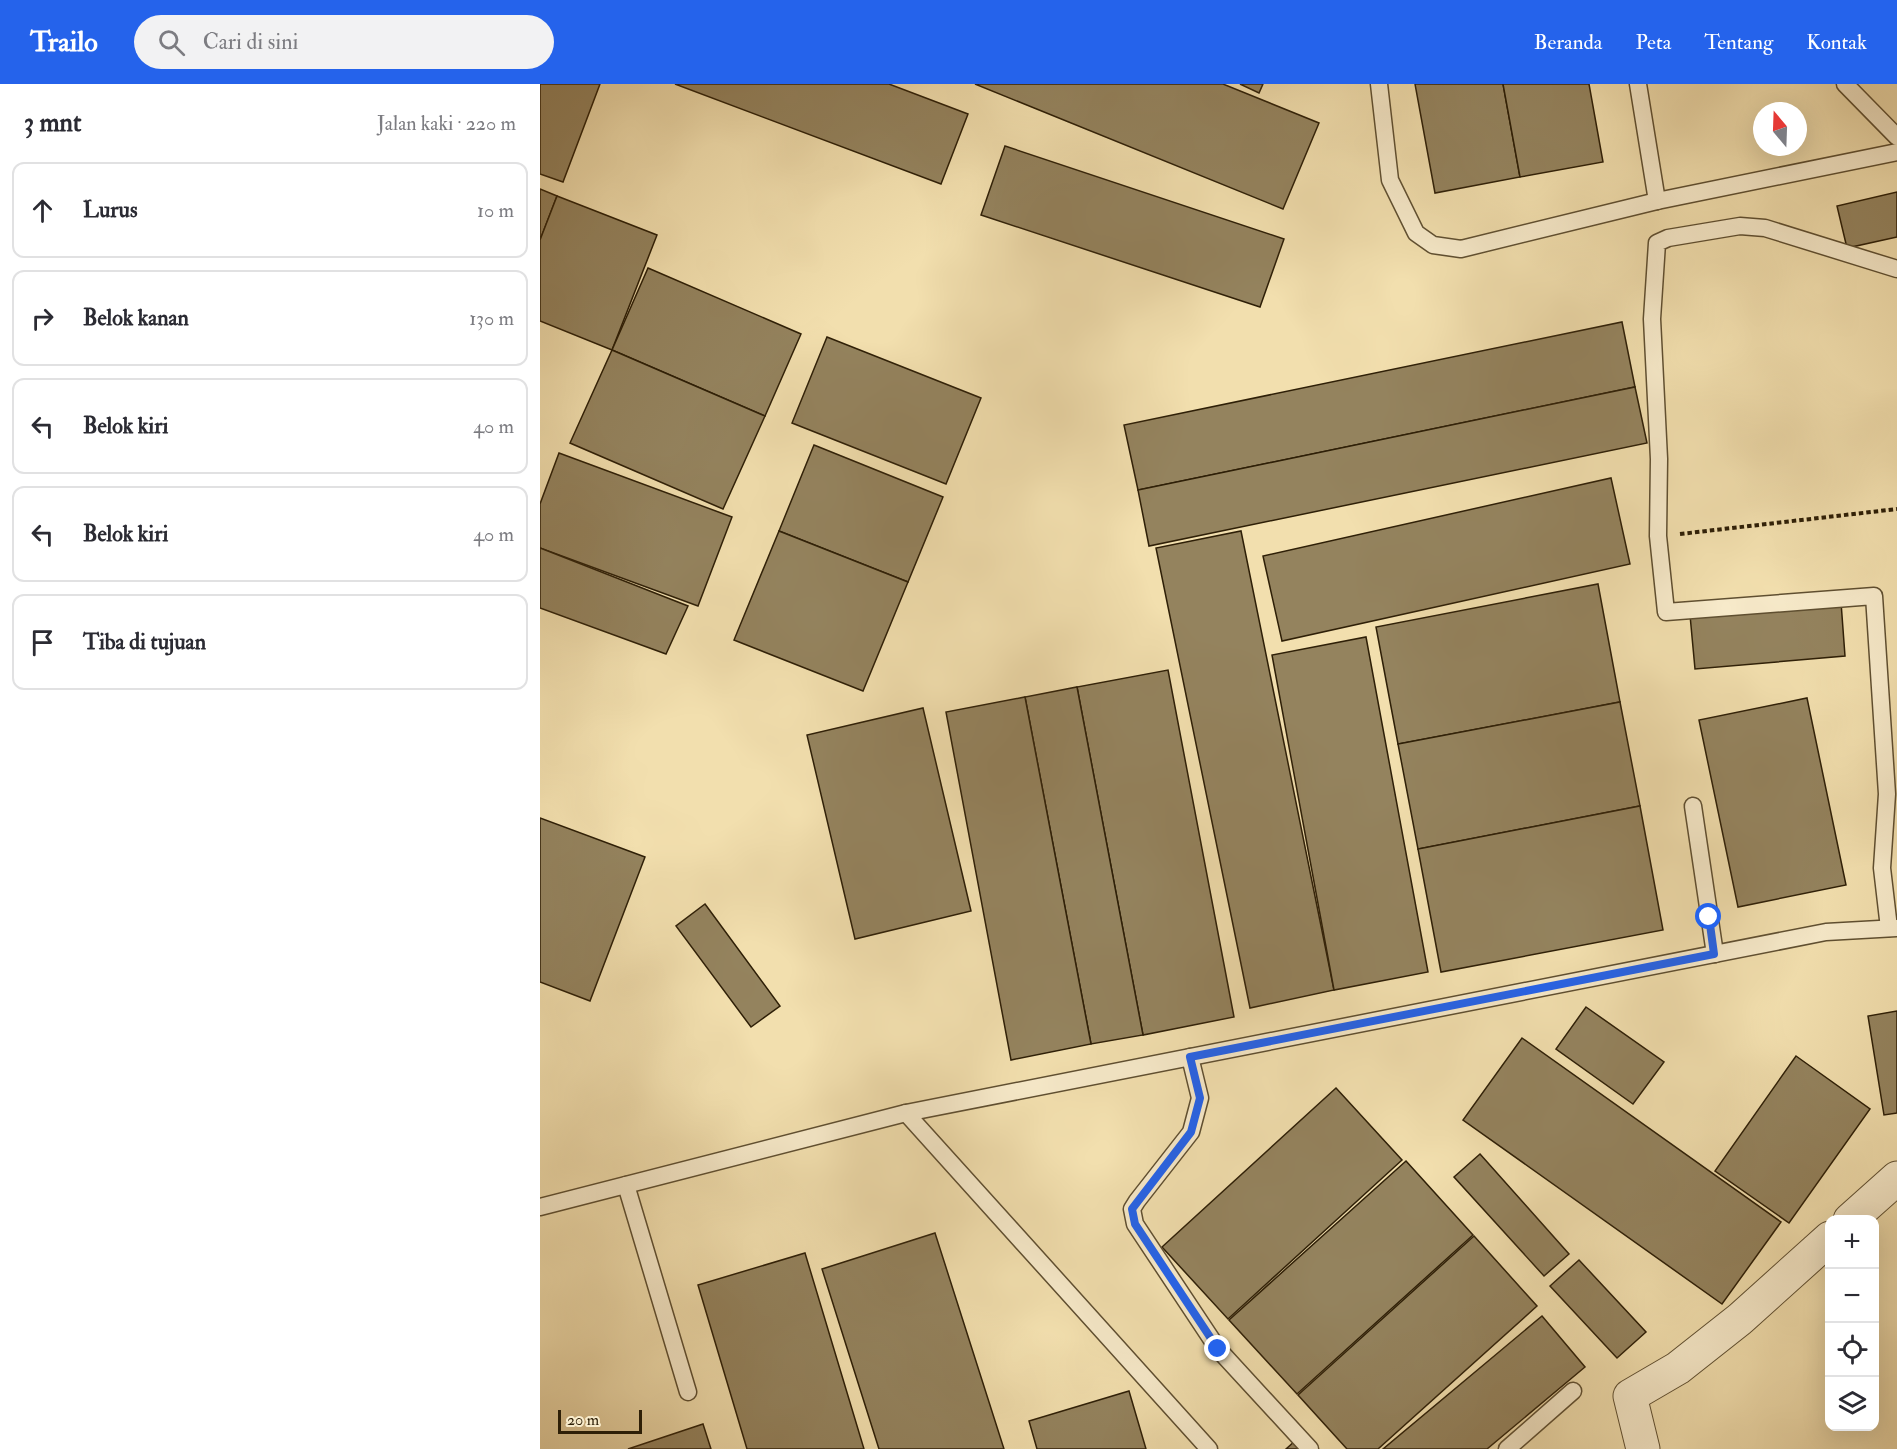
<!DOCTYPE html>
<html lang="id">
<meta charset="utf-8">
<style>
:root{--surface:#fff;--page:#f2f2f3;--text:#2b2b33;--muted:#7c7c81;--line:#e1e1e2;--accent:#2563eb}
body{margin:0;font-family:"IM FELL Double Pica",serif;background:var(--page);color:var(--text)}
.controls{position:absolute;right:18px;bottom:18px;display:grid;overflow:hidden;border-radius:12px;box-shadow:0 6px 24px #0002}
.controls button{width:54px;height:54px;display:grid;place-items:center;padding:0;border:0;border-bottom:2px solid var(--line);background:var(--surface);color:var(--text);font:30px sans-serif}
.compass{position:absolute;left:1213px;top:18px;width:54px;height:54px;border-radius:50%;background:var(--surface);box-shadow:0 6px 24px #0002;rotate:341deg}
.scale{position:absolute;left:18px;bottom:15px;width:84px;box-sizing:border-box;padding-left:6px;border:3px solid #2e1f07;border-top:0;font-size:16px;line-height:21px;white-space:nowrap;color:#2e1f07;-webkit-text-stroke:4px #f7eaca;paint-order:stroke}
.stop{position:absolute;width:18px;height:18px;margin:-14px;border:4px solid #2563eb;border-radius:50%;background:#fff}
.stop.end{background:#2563eb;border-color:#fff;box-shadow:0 2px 6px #0008}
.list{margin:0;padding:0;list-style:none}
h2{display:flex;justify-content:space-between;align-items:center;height:78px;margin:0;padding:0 24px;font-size:26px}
h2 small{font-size:20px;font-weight:400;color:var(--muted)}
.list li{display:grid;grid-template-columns:39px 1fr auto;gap:18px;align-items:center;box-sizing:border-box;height:96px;margin:0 12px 12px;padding:0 12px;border:2px solid var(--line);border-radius:12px}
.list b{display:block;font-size:22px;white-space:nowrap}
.list em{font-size:20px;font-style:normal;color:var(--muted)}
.icon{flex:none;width:33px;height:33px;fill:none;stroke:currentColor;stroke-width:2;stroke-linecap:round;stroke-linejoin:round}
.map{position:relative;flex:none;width:1357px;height:1365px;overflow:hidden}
header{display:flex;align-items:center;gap:36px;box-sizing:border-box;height:84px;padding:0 30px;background:var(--accent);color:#fff}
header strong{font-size:28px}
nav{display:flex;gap:33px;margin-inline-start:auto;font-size:21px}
.search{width:420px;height:54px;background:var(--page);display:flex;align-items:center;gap:15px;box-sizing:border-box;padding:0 21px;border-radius:33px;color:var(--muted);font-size:22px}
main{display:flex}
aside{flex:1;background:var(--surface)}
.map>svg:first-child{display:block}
.building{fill:#94835e;stroke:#2e1f07;stroke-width:1.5}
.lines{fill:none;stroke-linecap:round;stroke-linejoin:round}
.service-casing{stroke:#5f4f31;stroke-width:19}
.minor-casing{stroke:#5f4f31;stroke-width:35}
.path{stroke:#2e1f07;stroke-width:4;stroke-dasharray:4.5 3;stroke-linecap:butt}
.service{stroke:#f7eaca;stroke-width:16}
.minor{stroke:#f7eaca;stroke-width:33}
.route{stroke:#2563eb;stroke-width:8}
</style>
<header>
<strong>Trailo</strong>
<div class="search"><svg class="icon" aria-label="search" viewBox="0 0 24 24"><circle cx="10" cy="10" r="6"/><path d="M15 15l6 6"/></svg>Cari di sini</div>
<nav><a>Beranda</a><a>Peta</a><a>Tentang</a><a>Kontak</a></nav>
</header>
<main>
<aside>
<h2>3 mnt<small>Jalan kaki · 220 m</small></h2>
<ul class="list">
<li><svg class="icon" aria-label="ahead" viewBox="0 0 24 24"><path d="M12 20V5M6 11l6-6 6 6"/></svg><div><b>Lurus</b></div><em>10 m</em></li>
<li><svg class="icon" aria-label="right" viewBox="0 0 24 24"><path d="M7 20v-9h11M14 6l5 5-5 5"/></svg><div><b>Belok kanan</b></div><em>130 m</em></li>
<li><svg class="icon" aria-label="left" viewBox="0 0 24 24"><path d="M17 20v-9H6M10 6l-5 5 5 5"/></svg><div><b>Belok kiri</b></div><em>40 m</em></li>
<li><svg class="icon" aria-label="left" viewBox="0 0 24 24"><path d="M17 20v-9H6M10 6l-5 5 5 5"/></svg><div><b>Belok kiri</b></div><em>40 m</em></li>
<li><svg class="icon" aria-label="arrive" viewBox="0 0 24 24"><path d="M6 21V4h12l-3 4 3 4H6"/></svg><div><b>Tiba di tujuan</b></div></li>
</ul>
</aside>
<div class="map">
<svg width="1357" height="1365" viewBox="0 0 1357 1365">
<rect width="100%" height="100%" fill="#f2dfae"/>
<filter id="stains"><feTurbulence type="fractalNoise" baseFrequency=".00333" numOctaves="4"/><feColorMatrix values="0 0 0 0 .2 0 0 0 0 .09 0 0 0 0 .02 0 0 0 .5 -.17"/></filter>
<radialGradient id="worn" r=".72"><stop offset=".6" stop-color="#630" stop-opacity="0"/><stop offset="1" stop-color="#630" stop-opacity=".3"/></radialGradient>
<g class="building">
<path d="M0,0H60L23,98L0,90Z"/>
<path d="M135,0H349L428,30L401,100Z"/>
<path d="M435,0H683L779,39L743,125Z"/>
<path d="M700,0H723L719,9Z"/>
<path d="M875,0H963L980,93L895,109Z"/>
<path d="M963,0H1049L1063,78L980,93Z"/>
<path d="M465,62L744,155L720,223L441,131Z"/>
<path d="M0,105L17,112L0,156Z"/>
<path d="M1357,108V153L1307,164L1297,122Z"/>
<path d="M17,112L117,151L72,266L0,237V156Z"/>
<path d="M108,184L261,250L225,332L72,266Z"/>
<path d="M1082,238L1095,303L598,406L584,341Z"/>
<path d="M287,253L441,314L406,400L252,339Z"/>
<path d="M72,266L225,332L183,425L30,359Z"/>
<path d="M1095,303L1107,359L609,462L598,406Z"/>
<path d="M274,361L403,413L368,498L239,447Z"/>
<path d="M19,369L192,433L158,522L0,464V420Z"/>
<path d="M1071,394L1090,480L742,557L723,472Z"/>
<path d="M239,447L368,498L323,607L194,556Z"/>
<path d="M701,447L794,906L710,924L616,464Z"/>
<path d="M0,464L148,522L126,570L0,524Z"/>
<path d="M1058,500L1080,618L858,660L836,543Z"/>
<path d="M1301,518L1305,572L1155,585L1150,531Z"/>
<path d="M826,553L888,888L794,906L732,571Z"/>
<path d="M628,586L694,933L603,951L537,603Z"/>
<path d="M537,603L603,951L551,960L485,613Z"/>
<path d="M485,613L551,960L471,976L406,628Z"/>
<path d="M1267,614L1306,801L1198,823L1159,636Z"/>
<path d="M1080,618L1100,722L878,765L858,660Z"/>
<path d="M383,624L431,827L315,855L267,651Z"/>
<path d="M1100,722L1123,846L901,888L878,765Z"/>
<path d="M0,734L105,773L50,917L0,898Z"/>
<path d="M165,820L240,922L211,943L136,842Z"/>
<path d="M1046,923L1124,978L1093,1020L1016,965Z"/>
<path d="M1357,927V1029L1344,1031L1328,932Z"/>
<path d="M982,954L1241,1138L1182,1220L923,1036Z"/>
<path d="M1256,972L1330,1025L1249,1139L1175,1087Z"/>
<path d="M796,1004L862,1076L688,1235L622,1163Z"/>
<path d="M940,1070L1029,1170L1004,1192L914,1093Z"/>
<path d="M866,1077L933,1151L757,1310L689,1236Z"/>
<path d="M395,1149L464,1365H339L282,1185Z"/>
<path d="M934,1152L997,1222L838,1365H807L758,1311Z"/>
<path d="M265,1169L324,1365H207L158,1201Z"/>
<path d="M1039,1176L1106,1248L1077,1274L1010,1202Z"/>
<path d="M1002,1232L1045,1283L947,1365H843Z"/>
<path d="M589,1307L606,1365H497L489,1337Z"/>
<path d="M163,1340L171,1365H88Z"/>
<path d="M756,1356L764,1365H746Z"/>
</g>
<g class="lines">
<defs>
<g id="service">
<path d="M839,0L850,96L876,149L893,161L921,165L1117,117L1357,68"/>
<path d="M1098,0L1117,117"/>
<path d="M1305,0L1357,53"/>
<path d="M1153,722L1175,870"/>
<path d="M1349,844L1342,784L1347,710L1334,512L1126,528L1118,452L1119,375L1112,235L1117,159L1128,154L1200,142L1225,144L1357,185"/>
<path d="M650,973L660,1014L651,1048L597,1117L592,1125L595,1140L678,1265L770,1365"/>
<path d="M366,1029L669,1365"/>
<path d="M86,1101L148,1308"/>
<path d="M0,1123L366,1029L1286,848L1357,844"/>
<path d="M967,1365L1033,1307"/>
</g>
<g id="minor">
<path d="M1310,1136L1357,1094"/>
<path d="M1103,1365L1090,1312L1138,1284L1200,1235L1290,1154"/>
</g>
</defs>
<use href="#service" class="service-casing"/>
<use href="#minor" class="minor-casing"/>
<path class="path" d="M1140,450L1357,425"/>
<use href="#service" class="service"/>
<use href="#minor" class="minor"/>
</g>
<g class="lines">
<path class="route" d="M678,1265L595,1140L592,1125L651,1048L660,1014L650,973L1174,870L1169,833"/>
</g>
<rect width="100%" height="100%" filter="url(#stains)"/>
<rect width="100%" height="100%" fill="url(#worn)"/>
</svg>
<div class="controls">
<button>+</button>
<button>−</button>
<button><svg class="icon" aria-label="locate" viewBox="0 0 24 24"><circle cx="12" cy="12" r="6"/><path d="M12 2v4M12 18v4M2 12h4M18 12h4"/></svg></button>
<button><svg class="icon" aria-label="layers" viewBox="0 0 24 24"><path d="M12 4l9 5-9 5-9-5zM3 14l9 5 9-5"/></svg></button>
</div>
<svg class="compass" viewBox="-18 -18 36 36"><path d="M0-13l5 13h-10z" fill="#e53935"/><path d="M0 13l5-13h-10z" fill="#7c7c81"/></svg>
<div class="scale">20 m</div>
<div class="stop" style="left:1169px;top:833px"></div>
<div class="stop end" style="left:678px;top:1265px"></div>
</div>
</main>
